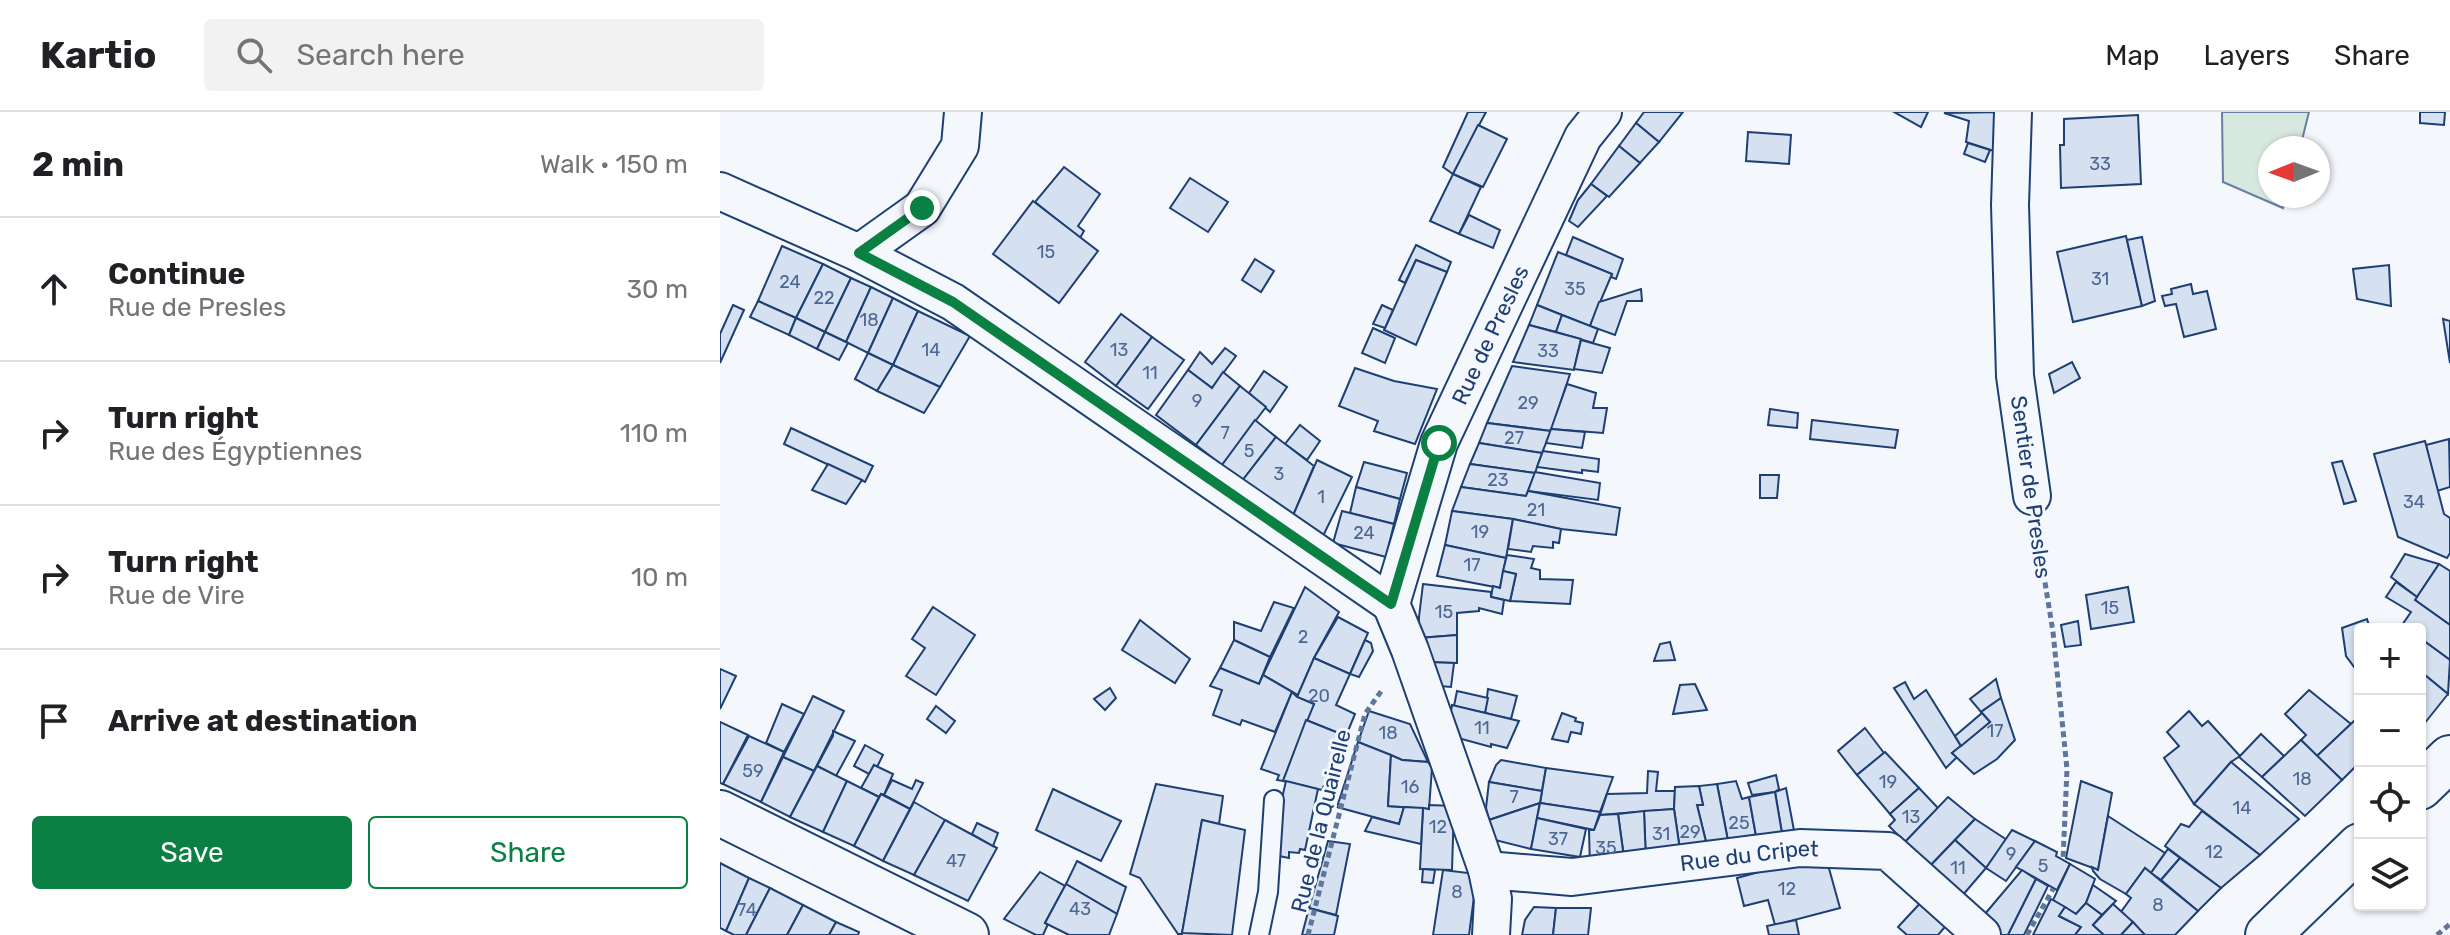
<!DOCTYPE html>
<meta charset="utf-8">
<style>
:root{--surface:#fff;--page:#f2f2f2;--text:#202124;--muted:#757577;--line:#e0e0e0;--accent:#0b8043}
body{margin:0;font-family:Rubik,sans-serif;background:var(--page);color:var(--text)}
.controls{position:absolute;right:24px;bottom:24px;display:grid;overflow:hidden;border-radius:8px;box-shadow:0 2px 6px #0004}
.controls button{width:72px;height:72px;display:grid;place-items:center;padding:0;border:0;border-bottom:2px solid var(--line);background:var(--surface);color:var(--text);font:40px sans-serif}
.compass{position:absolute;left:1538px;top:24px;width:72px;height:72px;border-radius:50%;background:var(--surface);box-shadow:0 2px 6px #0004;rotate:269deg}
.stop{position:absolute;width:24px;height:24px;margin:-18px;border:6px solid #0b8043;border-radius:50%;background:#fff}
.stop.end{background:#0b8043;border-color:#fff;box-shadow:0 2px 8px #0008}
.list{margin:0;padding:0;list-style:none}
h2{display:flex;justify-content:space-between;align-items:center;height:104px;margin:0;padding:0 32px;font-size:34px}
h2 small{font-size:26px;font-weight:400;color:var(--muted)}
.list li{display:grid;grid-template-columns:52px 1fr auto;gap:24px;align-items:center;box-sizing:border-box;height:144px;padding:0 32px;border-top:2px solid var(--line)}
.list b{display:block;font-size:30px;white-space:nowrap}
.list p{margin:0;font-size:26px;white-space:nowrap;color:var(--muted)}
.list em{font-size:26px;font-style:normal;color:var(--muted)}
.actions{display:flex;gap:16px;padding:24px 32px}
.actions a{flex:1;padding:18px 0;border:2px solid var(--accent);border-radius:8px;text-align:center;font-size:28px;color:var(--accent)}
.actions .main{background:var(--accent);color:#fff}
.icon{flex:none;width:44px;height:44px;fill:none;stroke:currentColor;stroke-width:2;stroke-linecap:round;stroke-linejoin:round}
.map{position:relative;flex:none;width:1730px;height:823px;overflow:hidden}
header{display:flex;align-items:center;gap:48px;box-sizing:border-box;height:112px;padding:0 40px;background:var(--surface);border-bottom:2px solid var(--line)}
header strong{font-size:38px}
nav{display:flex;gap:44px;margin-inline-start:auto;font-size:28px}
.search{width:560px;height:72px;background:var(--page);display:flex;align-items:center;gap:20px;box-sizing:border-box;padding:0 28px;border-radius:8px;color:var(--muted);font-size:30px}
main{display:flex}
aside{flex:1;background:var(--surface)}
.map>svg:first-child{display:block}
.green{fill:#d7e8df;stroke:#687fa3;stroke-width:2}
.building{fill:#d5e0f0;stroke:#1d3f73;stroke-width:2}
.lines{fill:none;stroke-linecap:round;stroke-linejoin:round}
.service-casing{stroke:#1d3f73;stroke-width:22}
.minor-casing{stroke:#1d3f73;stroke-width:40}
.secondary-casing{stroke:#1d3f73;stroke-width:48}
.path{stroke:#5e769c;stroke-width:5;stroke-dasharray:6 4;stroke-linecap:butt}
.service{stroke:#f4f7fb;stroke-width:18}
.minor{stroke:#f4f7fb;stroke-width:36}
.secondary{stroke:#f4f7fb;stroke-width:44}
.route{stroke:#0b8043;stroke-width:10}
.labels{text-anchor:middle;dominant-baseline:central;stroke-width:6;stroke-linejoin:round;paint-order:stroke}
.number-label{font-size:18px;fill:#4b6792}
.street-label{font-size:22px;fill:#1d3f73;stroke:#f4f7fb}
</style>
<header>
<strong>Kartio</strong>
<div class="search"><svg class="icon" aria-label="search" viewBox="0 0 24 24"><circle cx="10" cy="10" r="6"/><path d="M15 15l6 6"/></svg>Search here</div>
<nav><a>Map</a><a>Layers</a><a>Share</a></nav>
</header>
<main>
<aside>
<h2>2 min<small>Walk · 150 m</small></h2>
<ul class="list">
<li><svg class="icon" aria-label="ahead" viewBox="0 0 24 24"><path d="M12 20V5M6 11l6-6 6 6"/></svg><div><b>Continue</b><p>Rue de Presles</p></div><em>30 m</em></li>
<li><svg class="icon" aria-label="right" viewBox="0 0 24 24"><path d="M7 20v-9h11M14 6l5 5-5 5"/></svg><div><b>Turn right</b><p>Rue des Égyptiennes</p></div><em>110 m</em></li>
<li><svg class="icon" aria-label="right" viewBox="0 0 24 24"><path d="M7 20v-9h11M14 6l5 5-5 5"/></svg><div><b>Turn right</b><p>Rue de Vire</p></div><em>10 m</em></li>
<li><svg class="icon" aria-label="arrive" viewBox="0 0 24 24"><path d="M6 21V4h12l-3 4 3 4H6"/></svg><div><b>Arrive at destination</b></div></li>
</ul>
<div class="actions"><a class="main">Save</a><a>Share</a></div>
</aside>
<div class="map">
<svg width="1730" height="823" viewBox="0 0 1730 823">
<rect width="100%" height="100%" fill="#f4f7fb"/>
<path class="green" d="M1502,0H1589L1580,36H1550V84H1566L1563,96L1503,70Z"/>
<g class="building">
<path d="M748,0H766L733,62L723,55Z"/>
<path d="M924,0H963L939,30L916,11Z"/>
<path d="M1174,0H1208L1201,15Z"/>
<path d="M1283,0L1277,40L1246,30L1249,9L1224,1Z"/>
<path d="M1700,0H1725L1724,13L1700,11Z"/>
<path d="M1418,3L1421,72L1341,76L1340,33H1344V7Z"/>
<path d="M916,11L939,30L920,51L899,34Z"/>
<path d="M758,13L787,27L763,75L733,62Z"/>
<path d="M1028,20L1071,23L1069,52L1026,49Z"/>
<path d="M1248,31L1270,38L1265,50L1244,42Z"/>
<path d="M899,34L920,51L889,85L871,72Z"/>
<path d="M344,55L380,82L358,114L364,119L360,126L315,90Z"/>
<path d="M733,62L761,75L739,122L710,109Z"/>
<path d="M470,66L508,90L488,120L450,96Z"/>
<path d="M871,72L887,84L858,115L849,109L858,88Z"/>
<path d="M313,89L378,139L339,191L273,142Z"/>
<path d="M749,103L780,118L773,136L739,122Z"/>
<path d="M1406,124L1422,194L1353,210L1337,140Z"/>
<path d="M853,125L903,147L896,167L891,165L892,162L846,143Z"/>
<path d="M1422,125L1435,189L1422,194L1407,128Z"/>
<path d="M696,133L731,150L727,160L696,148L685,171L679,168Z"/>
<path d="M62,134L103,152L76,206L38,189Z"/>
<path d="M838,140L892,162L870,214L817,193Z"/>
<path d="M535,147L554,159L541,180L522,168Z"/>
<path d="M696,148L727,160L696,233L664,218Z"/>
<path d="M103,152L131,166L105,220L76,206Z"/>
<path d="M1669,153L1671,194L1637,187L1633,157Z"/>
<path d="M131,166L151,175L126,230L105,220Z"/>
<path d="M1471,172L1473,182L1487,179L1496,217L1464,225L1456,192L1445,194L1442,184L1452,182L1451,177Z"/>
<path d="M151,175L173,186L148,241L126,230Z"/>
<path d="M921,177L922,189H907L895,223L870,214L879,190Z"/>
<path d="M173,186L198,199L173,253L148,241Z"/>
<path d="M38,189L76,206L69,223L30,205Z"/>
<path d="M13,193L24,198L0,251V222Z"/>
<path d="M662,193L673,198L665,216L653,212Z"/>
<path d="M817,193L842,203L836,220L809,213Z"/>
<path d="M198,199L250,224L220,275L173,253Z"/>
<path d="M401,202L432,225L396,274L365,250Z"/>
<path d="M842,203L878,217L873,231L836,220Z"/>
<path d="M76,206L105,220L97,237L69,223Z"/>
<path d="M1723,207L1730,209V251Z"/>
<path d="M809,213L861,227L854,258L793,250Z"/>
<path d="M653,216L675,226L665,251L642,241Z"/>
<path d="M105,220L128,231L119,248L97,237Z"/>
<path d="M432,225L464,248L428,297L396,274Z"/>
<path d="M861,228L890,236L882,261L854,257Z"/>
<path d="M505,236L516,244L492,276L468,258L480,240L492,252Z"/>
<path d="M148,241L173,253L157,279L135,267Z"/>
<path d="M1352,250L1360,266L1334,281L1329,262Z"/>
<path d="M173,253L220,275L204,301L157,279Z"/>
<path d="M792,254L850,262L831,319L767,311Z"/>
<path d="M635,256L674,269L717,277L695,332L654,319L658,309L619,294Z"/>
<path d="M468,258L492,276L503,260L520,274L476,333L436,303Z"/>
<path d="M544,259L567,275L550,300L529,281Z"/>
<path d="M847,272L876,281L873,296H887L883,321L831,317Z"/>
<path d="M520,274L546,295L502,353L476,333Z"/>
<path d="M1050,297L1078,301L1077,316L1048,313Z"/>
<path d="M535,308L556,325L522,369L502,353Z"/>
<path d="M1092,308L1178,318L1175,336L1090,327Z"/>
<path d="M767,311L831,319L822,341L759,331Z"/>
<path d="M580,313L600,329L587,348L565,332Z"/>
<path d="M71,316L153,354L145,370L64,332Z"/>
<path d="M831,317L865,320L862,336L826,331Z"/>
<path d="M556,325L594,354L572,406L522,369Z"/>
<path d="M1729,327L1730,375L1717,379L1706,333Z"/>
<path d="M1705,329L1724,402L1730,406V441L1727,446L1678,425L1654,342Z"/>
<path d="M759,331L822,341L815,361L750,352Z"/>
<path d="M823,339L879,347L878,360L862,358V361L817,355Z"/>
<path d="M597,348L632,365L601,428L572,406Z"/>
<path d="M1622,349L1636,389L1624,392L1612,351Z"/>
<path d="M644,350L687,361L680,387L636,375Z"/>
<path d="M108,352L142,368L126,392L92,378Z"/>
<path d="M750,352L815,361L806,384L741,375Z"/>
<path d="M815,360L880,371L878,388L808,379Z"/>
<path d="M1040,363H1059L1057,386H1040Z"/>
<path d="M636,375L680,387L674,412L630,401Z"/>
<path d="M741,375L806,384L808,379L900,396L896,423L841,417L793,407L732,399Z"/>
<path d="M622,399L674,412L666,445L613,431Z"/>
<path d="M732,399L793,407L786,446L725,433Z"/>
<path d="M793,407L841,417L839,431L833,430V436L813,434L811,440L788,437Z"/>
<path d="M725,433L786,446L780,476L717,464Z"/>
<path d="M1685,442L1719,452L1697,485L1671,465Z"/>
<path d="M787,443L814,447L811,456L820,458V467L853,468L850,492L790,489L796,462L783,459Z"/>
<path d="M1719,452L1730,459V513L1695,488Z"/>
<path d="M783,459L796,462L790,489L771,485L773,474L780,476Z"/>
<path d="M1676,470L1697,485L1695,488L1730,513V548L1700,526V517H1687L1682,513L1691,500L1666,485Z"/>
<path d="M703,472L771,480V485L784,488L782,502L759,496V499L737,501V523L699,526V505Z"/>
<path d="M585,475L619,500L594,546L578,583L543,563Z"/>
<path d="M1408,475L1414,510L1371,517L1366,483Z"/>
<path d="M554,490L574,496L550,545L514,528V510L541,519Z"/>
<path d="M213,495L255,523L216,583L186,564L205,536L192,527Z"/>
<path d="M618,505L648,521L630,562L594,546Z"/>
<path d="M1647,507L1650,517H1640V563L1626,544L1622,516Z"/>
<path d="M420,508L470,547L455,571L402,538Z"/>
<path d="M1358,509L1361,533L1345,535L1341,513Z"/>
<path d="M737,523V551L699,550V526Z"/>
<path d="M1700,526L1730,548L1728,582L1700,559Z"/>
<path d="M514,528L550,545L539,572L500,556Z"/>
<path d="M645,528L651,531L653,539L639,565L630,562Z"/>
<path d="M950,530L955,548L934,549L940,532Z"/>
<path d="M594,546L630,562L616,593L635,602L626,624L586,608L594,592L577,585Z"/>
<path d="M708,550L734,551L731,575L708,573Z"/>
<path d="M500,556L539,572L543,563L572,580L555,620L522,608L520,613L493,603L502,578L490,574Z"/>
<path d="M0,557L16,564L0,597Z"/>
<path d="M1700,559L1728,582L1700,617Z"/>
<path d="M1276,567L1281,586L1261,600L1250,587Z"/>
<path d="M1185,570L1194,587L1206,578L1241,634L1232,641L1237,645L1226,656L1174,576Z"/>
<path d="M975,572L987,598L953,602L960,573Z"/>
<path d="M390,576L396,586L385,598L374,587Z"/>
<path d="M768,577L797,584L791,607L765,601Z"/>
<path d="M1589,578L1631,612L1597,644L1581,628L1586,623L1565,602Z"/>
<path d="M737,579L768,586L765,601L734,594Z"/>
<path d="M572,580L577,585L594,592L563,669L557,668L559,663L541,657Z"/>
<path d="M93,584L124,599L94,659L63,645Z"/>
<path d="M1281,586L1295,628L1277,647L1254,662L1232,641L1270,610L1261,600Z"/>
<path d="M62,592L84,602L64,640L46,631Z"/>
<path d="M732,593L799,609L787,636L771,632V635L727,623Z"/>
<path d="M216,594L235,609L226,621L207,607Z"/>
<path d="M649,599L690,612L708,650L682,648L638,630Z"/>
<path d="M1469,599L1482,614L1488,609L1520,644L1511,650L1474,692L1444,646L1459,634L1447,620Z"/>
<path d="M842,601L856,606L855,609L863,611L861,622L851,620L848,630L832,627Z"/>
<path d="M1262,601L1270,610L1241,634L1235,624Z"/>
<path d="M586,608L626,624L602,678L563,669Z"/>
<path d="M1635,608H1640V650L1622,668L1597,644Z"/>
<path d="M0,610L28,623L3,672L0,671Z"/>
<path d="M1145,616L1164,641L1137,663L1118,639Z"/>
<path d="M113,619L135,629L116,664L97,654L113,624Z"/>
<path d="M1541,622L1564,644L1542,665L1519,645Z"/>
<path d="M29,624L64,640L41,690L3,672Z"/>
<path d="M1581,628L1622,668L1585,704L1542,665Z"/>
<path d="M638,630L671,643L668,694L684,695L679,712L617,695Z"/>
<path d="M145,633L163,643L157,655L154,653L149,662L134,654Z"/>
<path d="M1165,640L1199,676L1170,702L1137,663Z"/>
<path d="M671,643L682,648L708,650L712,656L709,697L668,694Z"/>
<path d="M63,645L94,659L70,705L41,690Z"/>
<path d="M781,648L826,656L822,679L769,670L776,653Z"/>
<path d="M1511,650L1579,707L1540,743L1474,692Z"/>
<path d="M154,653L173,662L164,683L161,682L159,685L141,676Z"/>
<path d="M97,654L127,669L103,720L70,705Z"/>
<path d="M826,656L893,665L880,700L820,691Z"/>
<path d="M928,659L938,660L936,679H955L954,697L880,703L887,682L927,681Z"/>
<path d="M1056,663L1059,677L1055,680L1032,683L1028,671Z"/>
<path d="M172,668L192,677L196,668L203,671L190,697L164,683Z"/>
<path d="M127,669L159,685L134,734L103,720Z"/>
<path d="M566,669L598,677L585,738L580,737L579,741L569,740V746L554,743L557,708Z"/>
<path d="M1016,669L1022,687L1029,685L1038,735L1010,739L997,672Z"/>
<path d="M1361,669L1392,681L1378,758L1346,746Z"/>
<path d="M769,670L822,679L820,691L769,708L766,696Z"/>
<path d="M436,672L503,684L499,712L482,708L462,822H458L420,766L410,762Z"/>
<path d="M997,672L1010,739L989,742L977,693H983L979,674Z"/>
<path d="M979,674L983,693H977L989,742L961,745L954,697L955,675Z"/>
<path d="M1066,676L1076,729L1064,733L1055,680Z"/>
<path d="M1199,676L1218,696L1185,730L1169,714L1175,708L1170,702Z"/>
<path d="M333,677L401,709L381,749L316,718Z"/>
<path d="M1055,680L1064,733L1038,735L1029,685Z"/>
<path d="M161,682L190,697L163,749L134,734Z"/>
<path d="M1228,685L1255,707L1209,755L1185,730Z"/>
<path d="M194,690L225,708L194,763L163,749Z"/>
<path d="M820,691L811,737L775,728L769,708Z"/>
<path d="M820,691L880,700L874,718L817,706Z"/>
<path d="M709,693L734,694L732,758L700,757L703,696L709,697Z"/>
<path d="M684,695L703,696L701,732L645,719L652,705L679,712Z"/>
<path d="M954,697L961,745L926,750L924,699Z"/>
<path d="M924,699L926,750L905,753L898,702Z"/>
<path d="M1482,699L1540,743L1501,776L1445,734L1461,712L1469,715Z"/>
<path d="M898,702L905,753L870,756L869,718H874L880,703Z"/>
<path d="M1388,704L1445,741L1431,761L1425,756L1406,782L1380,767L1373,759L1372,755L1378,758Z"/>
<path d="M817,706L866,717L860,745L811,737Z"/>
<path d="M1255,707L1287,728L1266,756L1235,728Z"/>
<path d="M225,708L277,736L248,789L194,763Z"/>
<path d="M482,708L525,718L512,823L462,821Z"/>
<path d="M257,711L278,721L273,734L252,722Z"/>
<path d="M1292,718L1315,729L1286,769L1266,756Z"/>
<path d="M1235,728L1266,756L1242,784L1209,755Z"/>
<path d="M608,729L630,732L616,803L589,796Z"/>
<path d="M1315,729L1337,740L1336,744L1350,752L1337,778L1296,755Z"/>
<path d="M1448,737L1460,746L1441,768L1431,761Z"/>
<path d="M1105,742L1120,796L1055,813L1048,788L1024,794L1017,766Z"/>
<path d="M1460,746L1501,776L1478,799L1441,768Z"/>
<path d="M357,749L406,775L397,802L346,772Z"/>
<path d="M0,751L29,766L6,819L0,816Z"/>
<path d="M1350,752L1375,767L1366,791L1356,802L1333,788Z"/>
<path d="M1425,756L1478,799L1455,823H1425L1401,800L1411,786L1406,782Z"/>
<path d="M703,757L715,758L713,771L702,770Z"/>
<path d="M723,758L757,762L749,823H713Z"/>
<path d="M1302,758L1316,767L1288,823H1275L1259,809Z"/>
<path d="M320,760L345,774L325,811L328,812L323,823H316L284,807Z"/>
<path d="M29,766L50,776L26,823H14L6,819Z"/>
<path d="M1316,767L1328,774L1304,823H1288Z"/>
<path d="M346,772L397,802L389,823H349L325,811Z"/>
<path d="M1373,773L1396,789L1382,803L1366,791Z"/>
<path d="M50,776L83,793L67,823H26Z"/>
<path d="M1205,786L1231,808L1218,823H1187L1178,815Z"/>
<path d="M1331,787L1345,795L1339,804L1361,815L1355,823H1313Z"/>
<path d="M1366,791L1382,803L1373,813L1384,823H1355L1361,815L1339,804L1345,795L1356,802Z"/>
<path d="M1393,792L1413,810L1401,823H1384L1373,813Z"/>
<path d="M83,793L116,810L109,823H67Z"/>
<path d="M814,795L836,796L833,823H802L805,808Z"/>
<path d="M589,796L618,804L614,823H582Z"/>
<path d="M836,796H871L868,823H833Z"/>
<path d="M1076,808L1079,823H1049L1047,814Z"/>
<path d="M116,810L139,820L138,823H109Z"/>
<path d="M1413,810L1425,823H1401Z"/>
</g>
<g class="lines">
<defs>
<path id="service" d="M539,823L548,780L554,688"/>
<g id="minor">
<path d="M1293,0L1290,93L1295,264L1312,384"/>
<path d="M0,79L139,141L233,190L671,492"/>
<path d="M139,141L202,96L240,34L243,0"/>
<path id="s1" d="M767,758L852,765L1080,736L1168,739L1262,823"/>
<path id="s2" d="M771,823L773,787L767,758L690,538L671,492L719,331L863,25L883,0"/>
</g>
<g id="secondary">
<path d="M1700,675L1730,646"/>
<path d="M0,701L246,823"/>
<path d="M1548,823L1640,734"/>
</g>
</defs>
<use href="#service" class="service-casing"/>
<use href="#minor" class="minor-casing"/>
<use href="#secondary" class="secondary-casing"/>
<g class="path">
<path d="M1317,421L1333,520L1347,657L1343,748"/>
<path d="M588,823L645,602L662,578"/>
<path d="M1307,823L1333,777"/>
<path d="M1717,823L1730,812"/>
</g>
<use href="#service" class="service"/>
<use href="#minor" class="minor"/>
<use href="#secondary" class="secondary"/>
</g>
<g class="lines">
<path class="route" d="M202,96L139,141L233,190L671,492L719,331"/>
</g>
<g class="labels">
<g class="number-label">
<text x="1380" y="52">33</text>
<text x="326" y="140">15</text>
<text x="1380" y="167">31</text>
<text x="70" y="170">24</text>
<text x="855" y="177">35</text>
<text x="104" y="186">22</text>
<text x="149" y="208">18</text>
<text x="211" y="238">14</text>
<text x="399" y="238">13</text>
<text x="828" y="239">33</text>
<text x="430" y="261">11</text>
<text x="477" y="289">9</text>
<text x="808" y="291">29</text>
<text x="505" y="321">7</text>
<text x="794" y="326">27</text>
<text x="529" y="339">5</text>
<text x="559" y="362">3</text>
<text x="778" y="368">23</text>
<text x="601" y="385">1</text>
<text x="1694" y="390">34</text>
<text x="816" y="398">21</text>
<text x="760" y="420">19</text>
<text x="644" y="421">24</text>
<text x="752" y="453">17</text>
<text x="1390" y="496">15</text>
<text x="724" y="500">15</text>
<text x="583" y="525">2</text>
<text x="599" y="584">20</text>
<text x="762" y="616">11</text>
<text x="1275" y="619">17</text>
<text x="668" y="621">18</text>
<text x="33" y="659">59</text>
<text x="1582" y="667">18</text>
<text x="1168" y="670">19</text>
<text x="690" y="675">16</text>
<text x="794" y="685">7</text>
<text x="1522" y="696">14</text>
<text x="1191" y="705">13</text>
<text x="1019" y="711">25</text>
<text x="718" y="715">12</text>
<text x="970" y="720">29</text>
<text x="941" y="722">31</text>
<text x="838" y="727">37</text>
<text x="886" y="736">35</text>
<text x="1494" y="740">12</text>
<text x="1291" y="742">9</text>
<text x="236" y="749">47</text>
<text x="1323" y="754">5</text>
<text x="1238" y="756">11</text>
<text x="1067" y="777">12</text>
<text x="737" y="780">8</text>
<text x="1438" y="793">8</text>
<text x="360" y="797">43</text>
<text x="27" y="798">74</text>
</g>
<g class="street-label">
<text stroke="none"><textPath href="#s2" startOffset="636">Rue de Presles</textPath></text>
<text transform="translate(1311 375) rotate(82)">Sentier de Presles</text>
<text transform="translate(601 709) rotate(-76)">Rue de la Quairelle</text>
<text stroke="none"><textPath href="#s1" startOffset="264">Rue du Cripet</textPath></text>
</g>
</g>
</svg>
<div class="controls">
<button>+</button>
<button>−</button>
<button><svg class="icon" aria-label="locate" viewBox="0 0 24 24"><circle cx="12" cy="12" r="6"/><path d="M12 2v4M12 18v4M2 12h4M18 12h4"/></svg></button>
<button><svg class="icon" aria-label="layers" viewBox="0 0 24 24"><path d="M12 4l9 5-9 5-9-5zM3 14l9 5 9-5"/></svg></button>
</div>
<svg class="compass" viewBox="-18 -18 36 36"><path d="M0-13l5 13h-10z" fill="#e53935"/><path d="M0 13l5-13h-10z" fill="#757577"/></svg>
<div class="stop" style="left:719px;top:331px"></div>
<div class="stop end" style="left:202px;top:96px"></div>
</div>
</main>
